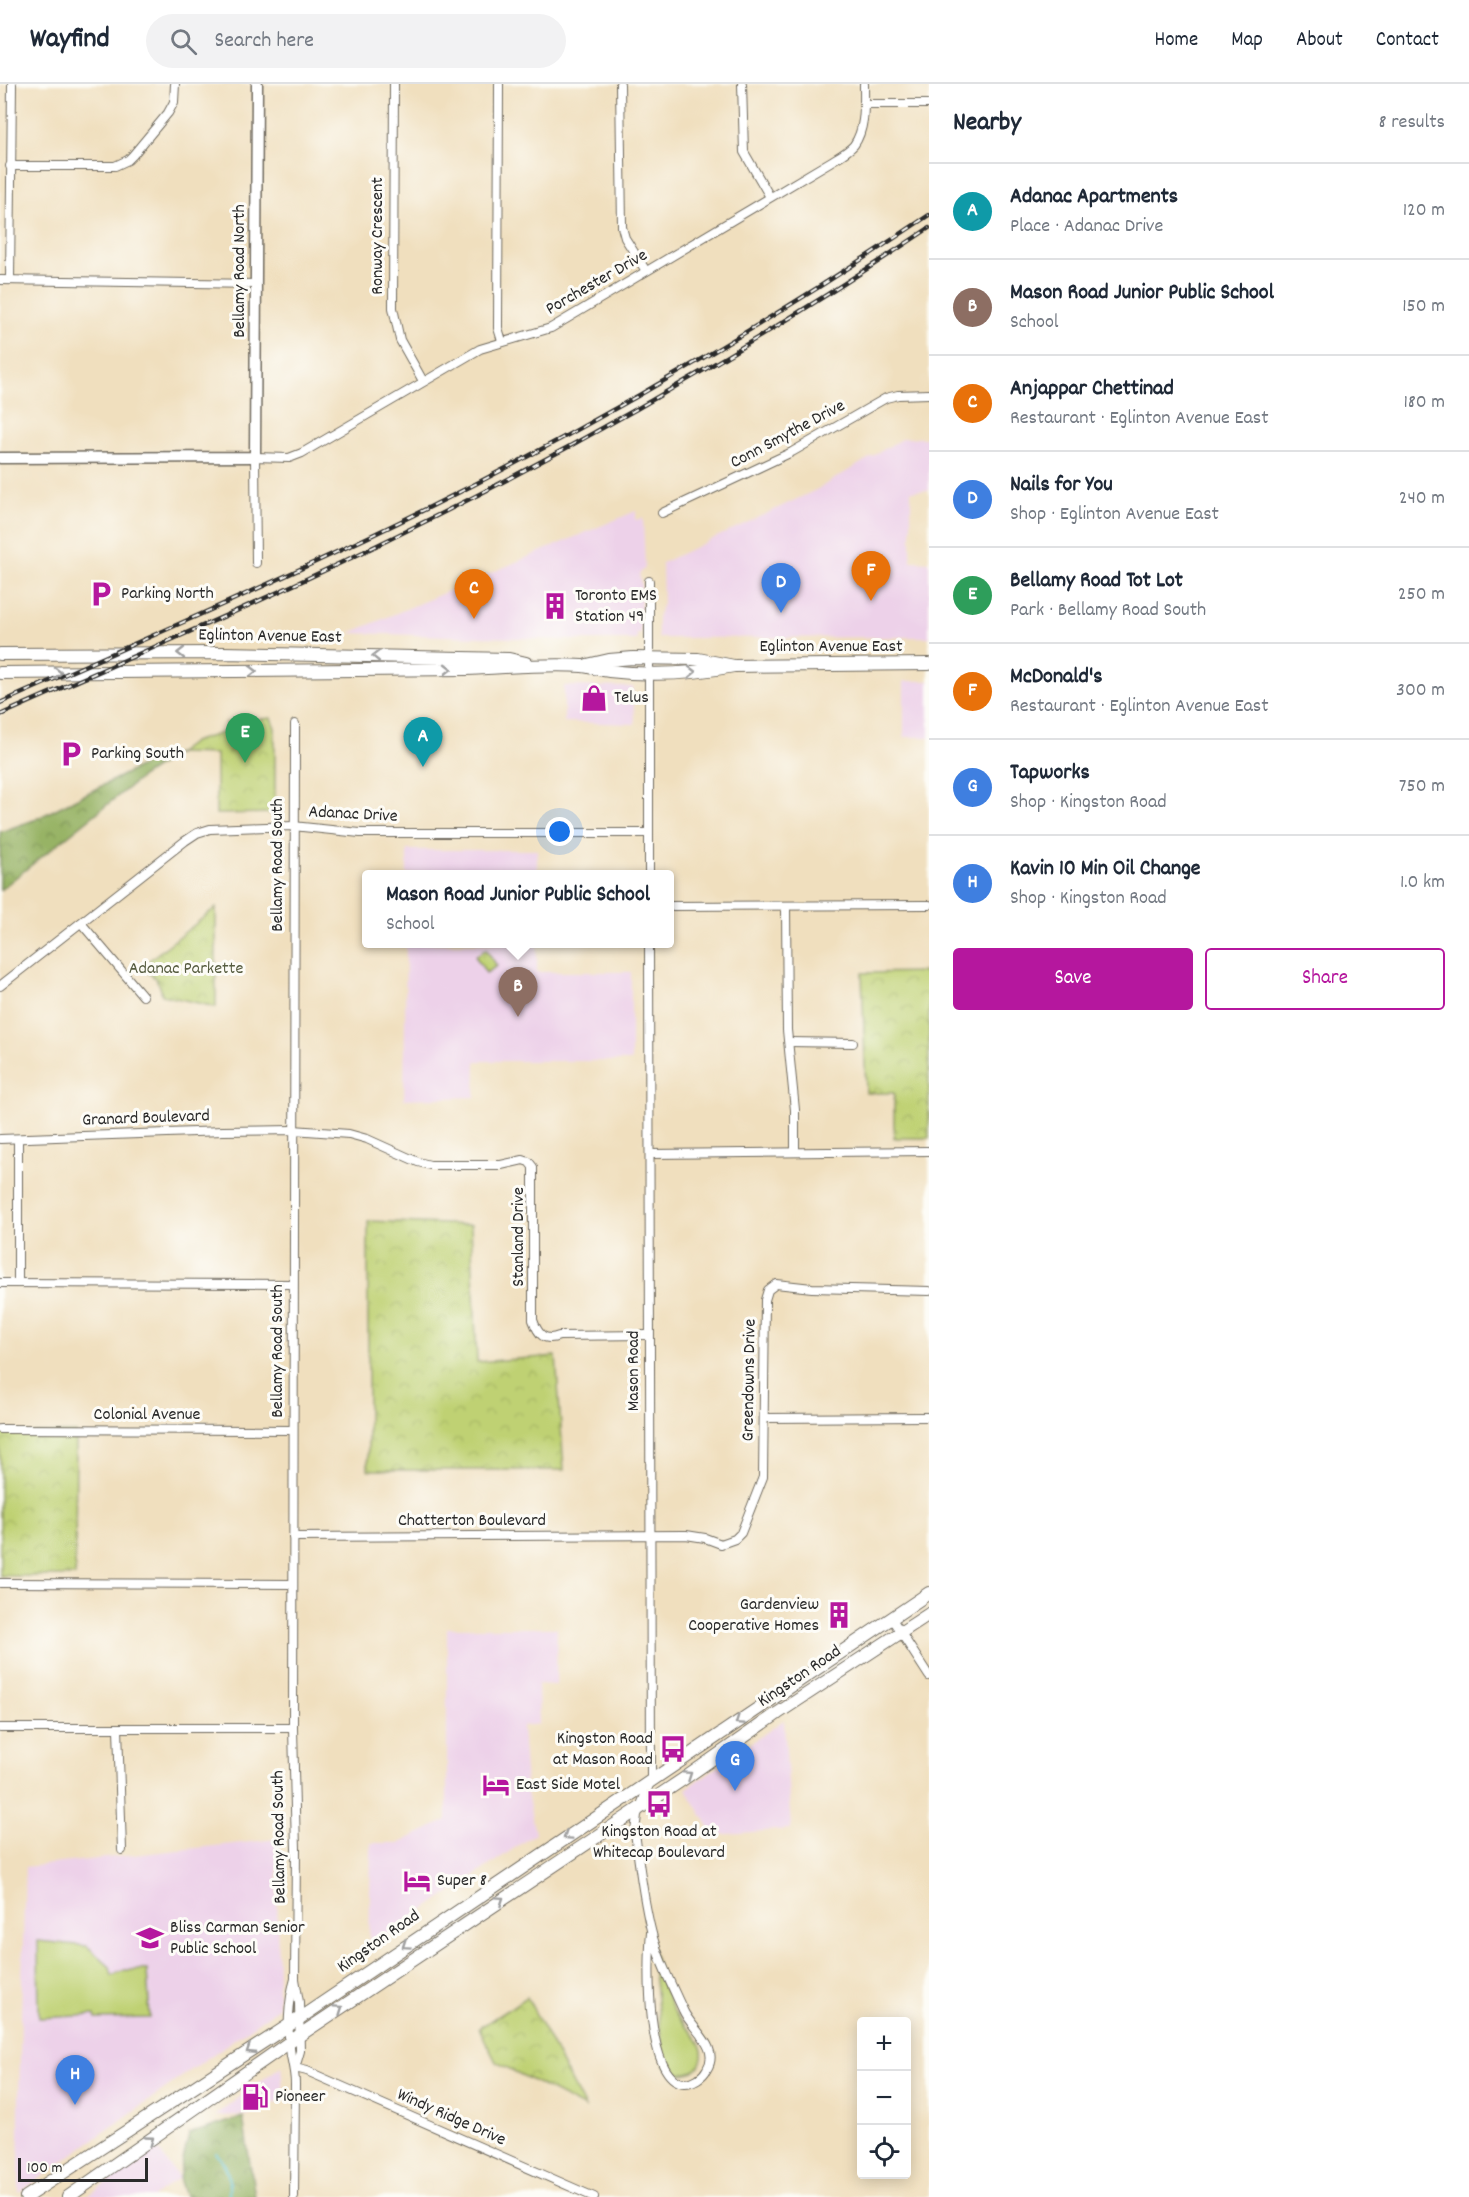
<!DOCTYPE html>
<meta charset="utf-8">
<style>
:root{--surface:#fff;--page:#f2f2f3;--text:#1f2937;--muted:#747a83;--line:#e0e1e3;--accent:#b5179e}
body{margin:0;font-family:Dekko,sans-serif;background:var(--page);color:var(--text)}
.controls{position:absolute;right:18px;bottom:18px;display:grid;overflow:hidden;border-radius:6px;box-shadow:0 3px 15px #0003}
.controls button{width:54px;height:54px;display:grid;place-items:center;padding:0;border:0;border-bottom:2px solid var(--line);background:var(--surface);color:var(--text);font:30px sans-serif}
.scale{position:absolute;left:18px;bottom:15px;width:130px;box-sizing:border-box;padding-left:6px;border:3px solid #2b2b2b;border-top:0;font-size:16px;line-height:21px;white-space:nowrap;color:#2b2b2b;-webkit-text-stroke:4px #fdfcf7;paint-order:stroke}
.you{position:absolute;left:560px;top:748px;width:21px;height:21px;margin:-15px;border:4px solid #fff;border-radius:50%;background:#1a73e8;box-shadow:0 0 0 9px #1a73e833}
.badge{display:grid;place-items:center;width:39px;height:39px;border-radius:50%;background:var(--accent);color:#fff;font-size:20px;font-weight:700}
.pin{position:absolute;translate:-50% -50px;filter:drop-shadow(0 2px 3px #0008)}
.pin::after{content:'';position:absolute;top:32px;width:21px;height:18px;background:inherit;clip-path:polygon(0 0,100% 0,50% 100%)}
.popup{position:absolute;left:362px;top:786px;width:312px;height:78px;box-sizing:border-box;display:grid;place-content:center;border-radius:6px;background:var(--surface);filter:drop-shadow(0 2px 4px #0005);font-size:20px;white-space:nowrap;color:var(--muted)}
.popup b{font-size:22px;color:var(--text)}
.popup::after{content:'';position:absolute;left:50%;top:100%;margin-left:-12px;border:12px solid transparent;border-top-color:var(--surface)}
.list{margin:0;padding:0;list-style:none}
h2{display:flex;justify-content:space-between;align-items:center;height:78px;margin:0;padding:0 24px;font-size:26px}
h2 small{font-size:20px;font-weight:400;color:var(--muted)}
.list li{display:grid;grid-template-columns:39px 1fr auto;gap:18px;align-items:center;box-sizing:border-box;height:96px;padding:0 24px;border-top:2px solid var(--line)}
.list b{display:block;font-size:22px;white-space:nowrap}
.list p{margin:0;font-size:20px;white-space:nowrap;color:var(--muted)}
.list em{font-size:20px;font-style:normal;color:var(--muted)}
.actions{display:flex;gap:12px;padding:18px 24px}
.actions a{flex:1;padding:14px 0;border:2px solid var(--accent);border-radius:6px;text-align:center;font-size:21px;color:var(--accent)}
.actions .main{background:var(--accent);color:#fff}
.icon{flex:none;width:33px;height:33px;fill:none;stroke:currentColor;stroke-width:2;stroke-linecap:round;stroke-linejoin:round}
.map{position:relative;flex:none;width:929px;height:2113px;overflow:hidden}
header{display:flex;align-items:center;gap:36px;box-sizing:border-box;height:84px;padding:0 30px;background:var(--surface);border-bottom:2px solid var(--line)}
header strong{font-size:28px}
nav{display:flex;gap:33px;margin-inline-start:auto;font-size:21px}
.search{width:420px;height:54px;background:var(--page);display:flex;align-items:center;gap:15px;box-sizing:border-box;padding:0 21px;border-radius:33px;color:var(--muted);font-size:22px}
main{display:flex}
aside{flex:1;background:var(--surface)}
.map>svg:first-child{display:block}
.built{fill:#edd1e9}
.grass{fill:#bfd173;stroke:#757e4f;stroke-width:1.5}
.forest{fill:url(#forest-crowns);stroke:#616f48;stroke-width:1.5}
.park{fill:url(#park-crowns);stroke:#757e4f;stroke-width:1.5}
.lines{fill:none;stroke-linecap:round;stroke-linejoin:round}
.stream{stroke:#5dc6d8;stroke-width:2}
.street-casing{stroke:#706a5e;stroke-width:10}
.secondary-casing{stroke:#706a5e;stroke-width:13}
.primary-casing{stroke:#706a5e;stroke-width:14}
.street{stroke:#fff;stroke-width:8}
.secondary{stroke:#fff;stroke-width:10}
.primary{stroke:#fff;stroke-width:12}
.rail-casing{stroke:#2b2b2b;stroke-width:4.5}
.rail{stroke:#fdfcf7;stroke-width:2;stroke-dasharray:7;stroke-linecap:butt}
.oneway{stroke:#a0a0a0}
.labels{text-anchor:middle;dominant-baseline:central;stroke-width:6;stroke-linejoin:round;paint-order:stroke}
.street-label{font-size:18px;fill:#2b2b2b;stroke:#fdfcf7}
.poi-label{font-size:18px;fill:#2b2b2b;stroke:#fdfcf7;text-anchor:start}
.park-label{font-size:18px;fill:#575d41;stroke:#fdfcf7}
</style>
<header>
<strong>Wayfind</strong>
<div class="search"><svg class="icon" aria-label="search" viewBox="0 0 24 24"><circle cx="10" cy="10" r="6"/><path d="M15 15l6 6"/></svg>Search here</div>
<nav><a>Home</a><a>Map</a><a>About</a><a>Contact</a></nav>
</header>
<main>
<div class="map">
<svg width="929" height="2113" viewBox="0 0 929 2113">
<defs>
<pattern id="forest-crowns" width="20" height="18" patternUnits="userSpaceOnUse" patternTransform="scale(1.5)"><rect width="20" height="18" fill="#97b365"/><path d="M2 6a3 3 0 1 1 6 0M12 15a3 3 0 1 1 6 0" fill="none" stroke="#7b9253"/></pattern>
<pattern id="park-crowns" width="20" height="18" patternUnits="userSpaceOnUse" patternTransform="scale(1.5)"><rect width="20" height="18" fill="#bfd173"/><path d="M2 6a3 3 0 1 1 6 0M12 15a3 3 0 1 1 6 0" fill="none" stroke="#a4b464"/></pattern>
</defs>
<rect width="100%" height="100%" fill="#fdfcf7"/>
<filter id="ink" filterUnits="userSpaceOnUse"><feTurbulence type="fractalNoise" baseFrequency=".0167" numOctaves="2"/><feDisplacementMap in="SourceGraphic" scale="12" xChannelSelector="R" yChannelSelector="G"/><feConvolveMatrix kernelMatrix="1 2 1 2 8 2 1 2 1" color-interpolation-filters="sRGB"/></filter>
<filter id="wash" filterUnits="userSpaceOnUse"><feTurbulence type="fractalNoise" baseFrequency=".008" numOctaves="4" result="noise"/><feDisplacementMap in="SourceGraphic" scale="24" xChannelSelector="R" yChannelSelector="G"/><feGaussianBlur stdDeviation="1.35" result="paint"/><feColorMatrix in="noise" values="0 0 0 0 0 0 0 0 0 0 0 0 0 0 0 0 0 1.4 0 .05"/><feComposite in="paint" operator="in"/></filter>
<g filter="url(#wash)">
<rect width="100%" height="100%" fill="#f0dfbe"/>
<g class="built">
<path d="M903,354H929V406L911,407V477L929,478V553L658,554V533L663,519L662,479L816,406Z"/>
<path d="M636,427V436L643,434L645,484L639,490L641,500L640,549L637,550V556H578L350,549Z"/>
<rect x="904" y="597" width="25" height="56"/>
<path d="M564,602L633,603L635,640L564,638Z"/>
<rect x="407" y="766" width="130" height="24"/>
<path d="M406,860H537V888H631V977H476L475,1013L404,1015Z"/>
<path d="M447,1544H557L556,1601L538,1600L539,1640L522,1642L526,1703L535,1750L369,1864L371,1759H399L447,1736Z"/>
<path d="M784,1636L791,1745L714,1751L686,1705Z"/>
<path d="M277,1755L278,1924L19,2109V2011L25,1783Z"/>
<path d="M281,1982L284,2015L247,2031L215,2032Z"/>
<path d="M157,2064L179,2094L153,2113H86Z"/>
</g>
<g class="grass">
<path d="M38,1857L87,1862L110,1883L112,1891L125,1886H147L150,1934L96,1935L95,1931L39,1934Z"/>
<path d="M651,1861C658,1884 664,1909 676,1931C684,1943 705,1957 702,1973C700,1989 687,1990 674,1990L664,1980Z"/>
</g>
<g class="forest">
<path d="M178,669L143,692L0,806V748L34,736L157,674Z"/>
<path d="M243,2033L255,2113H185L179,2094L189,2050Z"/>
</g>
<g class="park">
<path d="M271,634L275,644V729L216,730V670L178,669L193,658L228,647L226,639Z"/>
<path d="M216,824V923L162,911C160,895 152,890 139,884Z"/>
<path d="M486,865L497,882L486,889L475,872Z"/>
<path d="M929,888V1054H894V1009H866L862,889Z"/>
<path d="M368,1137L471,1141L477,1278L556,1272L564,1386H368Z"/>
<path d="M0,1349H76L75,1492H0Z"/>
<path d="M527,1913L585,2024L496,1978L479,1944Z"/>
</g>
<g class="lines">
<path class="stream" d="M216,2069C229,2082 230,2095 229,2113"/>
</g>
</g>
<g filter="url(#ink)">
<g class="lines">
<defs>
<g id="street">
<path d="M394,0L393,224L400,256L423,297"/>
<path d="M499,0L498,244L502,257"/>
<path d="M620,0L622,143L625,154L646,187"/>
<path d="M742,0L744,68L770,113"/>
<path d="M864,20H929"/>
<path d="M10,82H115L128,76L133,71L168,29L174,18L175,0"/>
<path d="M0,196L256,200"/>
<path d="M10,196L12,0"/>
<path d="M662,429L792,368L886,314L898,311L929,310"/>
<path d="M256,479L255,373L289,374L302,369L480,265L551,244L830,78C838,73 848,68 854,61C866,44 864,20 864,0"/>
<path d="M649,497V790"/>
<path d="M295,640L293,1644L296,1765L295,1895L299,1918L300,1967L295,1984"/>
<path d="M670,822L929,821"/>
<path d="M786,823L787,946L795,1026V1068"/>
<path d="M81,839L143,912"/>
<path d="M649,860L651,1696L637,1731L635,1748C639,1780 643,1814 651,1846C657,1872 672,1902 683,1926C691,1945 721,1963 707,1985C703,1993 693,1999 685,1999C645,1998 648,1877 651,1849"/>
<path d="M0,902L185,757L197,749L210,745L293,742L360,749H649"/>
<path d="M789,958L853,959"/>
<path d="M0,1055L223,1047L293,1046L349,1050L367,1055L418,1078L430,1081H501L523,1076L529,1078L533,1083V1236C538,1250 544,1258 559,1252L649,1251"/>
<path d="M650,1070L929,1067"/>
<path d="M0,1199L292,1200"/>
<path d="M18,1199V1055"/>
<path d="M764,1334L929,1333"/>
<path d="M0,1345L293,1346"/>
<path d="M293,1453L686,1451L705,1454L721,1460L735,1455L741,1449L763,1393L765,1216L768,1206L776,1200L812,1204L929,1207"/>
<path d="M0,1499L293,1500"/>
<path d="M892,1535L929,1592"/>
<path d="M0,1644H293"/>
<path d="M118,1644L122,1766"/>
<path d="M295,1984L307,1987L594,2113"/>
<path d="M294,2113L295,2000C295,1990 293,1982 291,1972C287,1948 288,1918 295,1895"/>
</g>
<path id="secondary" d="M0,374L255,373L257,0"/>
<g id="primary">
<path d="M0,570L222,569L509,575L526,579"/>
<path d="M587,581L609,576L633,574L698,575L734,582L929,580"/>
<path d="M0,589L466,585C504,584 544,579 582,582C591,583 600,586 609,587C650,592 693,590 734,582"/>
<path d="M26,2113L300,1934L929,1509"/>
<path d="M68,2113L300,1951L685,1694L778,1629L929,1530"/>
</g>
</defs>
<use href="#street" class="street-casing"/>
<use href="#secondary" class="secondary-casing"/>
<use href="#primary" class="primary-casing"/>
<use href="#street" class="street"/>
<use href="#secondary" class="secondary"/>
<use href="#primary" class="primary"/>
<defs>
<g id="rail">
<path d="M0,619C145,555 291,492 432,422C604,336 770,238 929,131"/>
<path d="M0,631C135,571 272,514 404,448C585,359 761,257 929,144"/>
</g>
</defs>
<use href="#rail" class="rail-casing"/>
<use href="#rail" class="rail"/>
</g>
<defs><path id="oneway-chevron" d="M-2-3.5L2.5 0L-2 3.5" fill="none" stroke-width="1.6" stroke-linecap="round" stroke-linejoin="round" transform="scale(1.5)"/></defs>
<g class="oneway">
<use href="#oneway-chevron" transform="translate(181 569) rotate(180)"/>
<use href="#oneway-chevron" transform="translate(376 572) rotate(-179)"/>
<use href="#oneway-chevron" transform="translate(448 585)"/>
<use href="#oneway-chevron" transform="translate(253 587) rotate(-1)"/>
<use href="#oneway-chevron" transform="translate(692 588) rotate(-1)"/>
<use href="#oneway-chevron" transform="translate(58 589) rotate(-1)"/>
<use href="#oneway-chevron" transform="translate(739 1637) rotate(146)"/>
<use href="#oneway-chevron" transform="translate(688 1691) rotate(-34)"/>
<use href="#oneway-chevron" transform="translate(567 1752) rotate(146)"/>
<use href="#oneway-chevron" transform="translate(500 1816) rotate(-34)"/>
<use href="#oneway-chevron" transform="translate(406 1861) rotate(146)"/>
<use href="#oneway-chevron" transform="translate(339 1925) rotate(-34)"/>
<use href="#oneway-chevron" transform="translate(250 1966) rotate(147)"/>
<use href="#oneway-chevron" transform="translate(150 2056) rotate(-36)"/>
</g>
</g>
<defs>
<symbol id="parking-bare" viewBox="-9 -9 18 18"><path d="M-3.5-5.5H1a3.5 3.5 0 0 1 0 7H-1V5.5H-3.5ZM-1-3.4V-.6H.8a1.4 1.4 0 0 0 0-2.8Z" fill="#b5179e" stroke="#fdfcf7" stroke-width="2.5" paint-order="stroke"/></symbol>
<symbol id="building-bare" viewBox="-9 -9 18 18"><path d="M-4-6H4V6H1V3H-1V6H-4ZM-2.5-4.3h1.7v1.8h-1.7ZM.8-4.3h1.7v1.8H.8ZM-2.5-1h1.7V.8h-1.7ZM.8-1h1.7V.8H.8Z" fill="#b5179e" stroke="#fdfcf7" stroke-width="2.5" paint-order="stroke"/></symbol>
<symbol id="shop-bare" viewBox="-9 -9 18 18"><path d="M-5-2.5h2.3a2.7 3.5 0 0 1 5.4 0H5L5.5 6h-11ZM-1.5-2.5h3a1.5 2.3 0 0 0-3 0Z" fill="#b5179e" stroke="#fdfcf7" stroke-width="2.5" paint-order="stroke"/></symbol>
<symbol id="bus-bare" viewBox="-9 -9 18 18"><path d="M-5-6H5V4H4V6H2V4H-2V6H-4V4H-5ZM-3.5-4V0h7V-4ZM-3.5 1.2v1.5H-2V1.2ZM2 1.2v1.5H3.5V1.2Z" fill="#b5179e" stroke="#fdfcf7" stroke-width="2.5" paint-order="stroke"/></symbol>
<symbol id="hotel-bare" viewBox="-9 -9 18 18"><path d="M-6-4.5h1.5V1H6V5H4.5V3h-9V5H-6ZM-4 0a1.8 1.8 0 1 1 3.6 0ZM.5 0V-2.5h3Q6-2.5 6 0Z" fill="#b5179e" stroke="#fdfcf7" stroke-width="2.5" paint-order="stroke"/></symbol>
<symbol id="school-bare" viewBox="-9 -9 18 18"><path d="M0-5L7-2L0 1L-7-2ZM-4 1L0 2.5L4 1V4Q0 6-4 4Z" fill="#b5179e" stroke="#fdfcf7" stroke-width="2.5" paint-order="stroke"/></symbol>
<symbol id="fuel-bare" viewBox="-9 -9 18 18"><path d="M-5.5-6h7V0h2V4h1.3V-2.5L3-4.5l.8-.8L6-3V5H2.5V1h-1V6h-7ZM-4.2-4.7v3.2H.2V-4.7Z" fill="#b5179e" stroke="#fdfcf7" stroke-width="2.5" paint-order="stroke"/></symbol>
</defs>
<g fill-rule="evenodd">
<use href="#parking-bare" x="82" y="491" width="38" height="38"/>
<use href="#building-bare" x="536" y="503" width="38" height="38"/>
<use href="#shop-bare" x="575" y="595" width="38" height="38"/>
<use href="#parking-bare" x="52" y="651" width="38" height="38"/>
<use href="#building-bare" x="820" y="1512" width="38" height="38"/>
<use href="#bus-bare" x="654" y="1646" width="38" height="38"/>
<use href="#hotel-bare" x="477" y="1682" width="38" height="38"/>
<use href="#bus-bare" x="640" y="1701" width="38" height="38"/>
<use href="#hotel-bare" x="398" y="1778" width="38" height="38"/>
<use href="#school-bare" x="131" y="1835" width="38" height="38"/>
<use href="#fuel-bare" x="236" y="1994" width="38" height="38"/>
</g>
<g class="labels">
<g class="street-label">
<text transform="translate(378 152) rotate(-90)">Ronway Crescent</text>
<text transform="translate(240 187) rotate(-90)">Bellamy Road North</text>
<text transform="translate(597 199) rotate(-30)">Porchester Drive</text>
<text transform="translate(788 351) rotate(-28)">Conn Smythe Drive</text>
<text transform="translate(270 553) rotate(1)">Eglinton Avenue East</text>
<text x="831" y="563">Eglinton Avenue East</text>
<text transform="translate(353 731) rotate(3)">Adanac Drive</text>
<text transform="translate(278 781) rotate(-90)">Bellamy Road South</text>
<text transform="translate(146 1035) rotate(-2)">Granard Boulevard</text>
<text transform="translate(519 1153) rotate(-90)">Stanland Drive</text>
<text transform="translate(278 1267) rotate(-90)">Bellamy Road South</text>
<text transform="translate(634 1287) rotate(-90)">Mason Road</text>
<text transform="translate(750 1296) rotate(-89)">Greendowns Drive</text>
<text x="147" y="1331">Colonial Avenue</text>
<text x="472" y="1437">Chatterton Boulevard</text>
<text transform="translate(800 1593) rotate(-34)">Kingston Road</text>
<text transform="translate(280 1753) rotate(-91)">Bellamy Road South</text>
<text transform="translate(379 1858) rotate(-35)">Kingston Road</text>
<text transform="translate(451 2034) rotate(24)">Windy Ridge Drive</text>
</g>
<g class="poi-label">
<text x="121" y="510">Parking North</text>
<text x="575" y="512">Toronto EMS<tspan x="575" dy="21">Station 49</tspan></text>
<text x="614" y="614">Telus</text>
<text x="91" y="670">Parking South</text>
<text x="819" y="1521" text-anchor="end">Gardenview<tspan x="819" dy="21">Cooperative Homes</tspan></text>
<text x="653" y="1655" text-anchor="end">Kingston Road<tspan x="653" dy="21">at Mason Road</tspan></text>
<text x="516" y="1701">East Side Motel</text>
<text x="659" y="1748" text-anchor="middle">Kingston Road at<tspan x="659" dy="21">Whitecap Boulevard</tspan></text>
<text x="437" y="1797">Super 8</text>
<text x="170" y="1844">Bliss Carman Senior<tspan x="170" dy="21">Public School</tspan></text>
<text x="275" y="2013">Pioneer</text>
</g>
<g class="park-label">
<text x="186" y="885">Adanac Parkette</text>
</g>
</g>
</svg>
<div class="controls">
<button>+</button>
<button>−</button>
<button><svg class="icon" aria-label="locate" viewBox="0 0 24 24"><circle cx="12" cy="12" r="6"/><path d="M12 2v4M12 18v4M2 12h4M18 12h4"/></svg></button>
</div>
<div class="scale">100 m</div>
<div class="you"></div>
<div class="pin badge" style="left:423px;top:683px;background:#0f9aa8">A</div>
<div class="pin badge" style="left:518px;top:933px;background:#8d6e63">B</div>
<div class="popup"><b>Mason Road Junior Public School</b>School</div>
<div class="pin badge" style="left:474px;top:535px;background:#e8710a">C</div>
<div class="pin badge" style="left:781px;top:529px;background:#3f7fe0">D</div>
<div class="pin badge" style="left:245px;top:679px;background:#2e9e5b">E</div>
<div class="pin badge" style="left:871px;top:517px;background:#e8710a">F</div>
<div class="pin badge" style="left:735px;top:1707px;background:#3f7fe0">G</div>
<div class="pin badge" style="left:75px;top:2021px;background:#3f7fe0">H</div>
</div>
<aside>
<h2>Nearby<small>8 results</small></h2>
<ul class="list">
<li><span class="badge" style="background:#0f9aa8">A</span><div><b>Adanac Apartments</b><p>Place · Adanac Drive</p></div><em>120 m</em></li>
<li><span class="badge" style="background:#8d6e63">B</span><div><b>Mason Road Junior Public School</b><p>School</p></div><em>150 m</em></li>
<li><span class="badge" style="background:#e8710a">C</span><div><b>Anjappar Chettinad</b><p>Restaurant · Eglinton Avenue East</p></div><em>180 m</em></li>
<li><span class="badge" style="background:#3f7fe0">D</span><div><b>Nails for You</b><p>Shop · Eglinton Avenue East</p></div><em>240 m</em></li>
<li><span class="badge" style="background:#2e9e5b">E</span><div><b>Bellamy Road Tot Lot</b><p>Park · Bellamy Road South</p></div><em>250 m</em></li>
<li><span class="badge" style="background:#e8710a">F</span><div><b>McDonald's</b><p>Restaurant · Eglinton Avenue East</p></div><em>300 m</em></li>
<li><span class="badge" style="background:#3f7fe0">G</span><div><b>Tapworks</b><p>Shop · Kingston Road</p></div><em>750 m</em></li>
<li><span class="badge" style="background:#3f7fe0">H</span><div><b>Kavin 10 Min Oil Change</b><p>Shop · Kingston Road</p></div><em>1.0 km</em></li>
</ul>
<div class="actions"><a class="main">Save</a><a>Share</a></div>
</aside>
</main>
